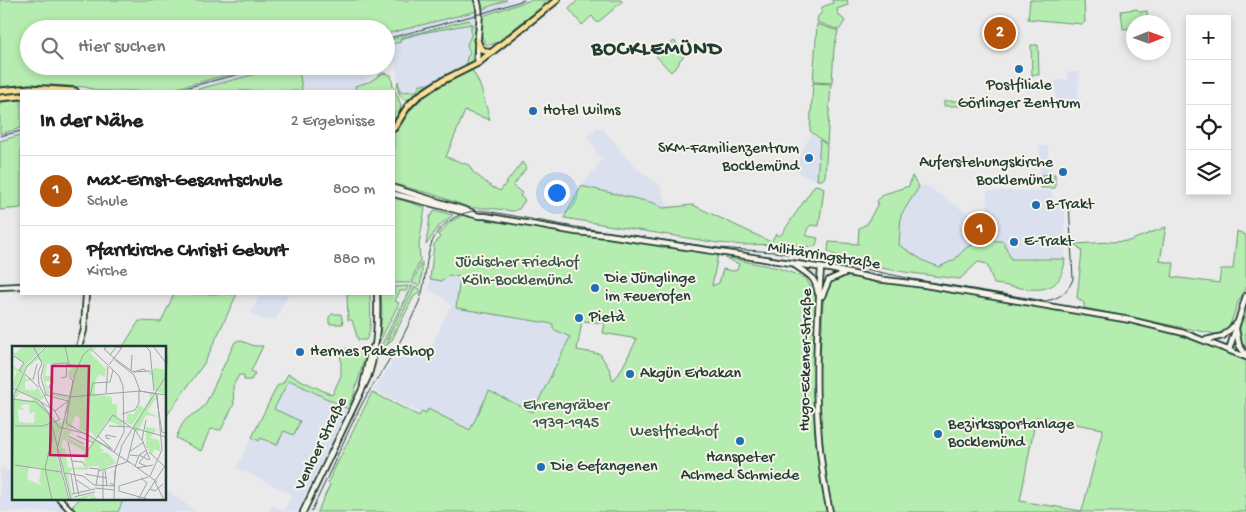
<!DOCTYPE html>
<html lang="de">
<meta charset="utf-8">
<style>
:root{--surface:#fff;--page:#f2f2f2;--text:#202124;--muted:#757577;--line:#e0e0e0;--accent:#b45309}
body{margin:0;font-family:"Gochi Hand",sans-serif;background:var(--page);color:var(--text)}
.controls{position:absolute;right:15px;top:15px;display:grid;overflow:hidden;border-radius:0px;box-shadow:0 2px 8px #0003}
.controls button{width:45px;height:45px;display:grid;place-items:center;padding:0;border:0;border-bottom:1px solid var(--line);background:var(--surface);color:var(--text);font:25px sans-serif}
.compass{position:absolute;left:1126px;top:15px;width:45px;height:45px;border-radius:50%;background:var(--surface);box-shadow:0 2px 8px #0003;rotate:89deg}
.you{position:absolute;left:556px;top:192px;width:18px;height:18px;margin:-12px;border:4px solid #fff;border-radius:50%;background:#1a73e8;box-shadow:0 0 0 8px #1a73e833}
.badge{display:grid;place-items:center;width:32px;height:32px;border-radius:50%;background:var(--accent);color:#fff;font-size:16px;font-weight:700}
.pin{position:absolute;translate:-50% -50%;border:2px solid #fff;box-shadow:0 1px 5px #0006}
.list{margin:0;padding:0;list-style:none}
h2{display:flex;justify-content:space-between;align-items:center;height:65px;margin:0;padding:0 20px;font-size:21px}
h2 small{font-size:16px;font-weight:400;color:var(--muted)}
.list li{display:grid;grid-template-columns:32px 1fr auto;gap:15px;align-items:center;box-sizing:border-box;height:70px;padding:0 20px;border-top:1px solid var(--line)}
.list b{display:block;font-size:19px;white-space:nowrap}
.list p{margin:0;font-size:16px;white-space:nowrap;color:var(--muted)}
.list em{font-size:16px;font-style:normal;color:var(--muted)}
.icon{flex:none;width:28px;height:28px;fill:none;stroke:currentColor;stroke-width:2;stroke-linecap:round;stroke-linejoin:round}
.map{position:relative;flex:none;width:1246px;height:512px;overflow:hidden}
.search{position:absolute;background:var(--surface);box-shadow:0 2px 8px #0003;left:20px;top:20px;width:375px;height:55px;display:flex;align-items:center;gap:12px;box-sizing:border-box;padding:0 18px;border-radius:28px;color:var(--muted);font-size:19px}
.panel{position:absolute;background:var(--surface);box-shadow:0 2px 8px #0003;left:20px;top:90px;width:375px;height:205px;border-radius:0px}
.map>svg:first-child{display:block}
.built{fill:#dbe0ef}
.green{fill:#b5ecaf;stroke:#6a9472;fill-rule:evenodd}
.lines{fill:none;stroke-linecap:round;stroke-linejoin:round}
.secondary-casing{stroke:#1f3d34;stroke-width:8}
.primary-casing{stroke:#1f3d34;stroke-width:9}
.secondary{stroke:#f7f3e8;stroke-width:4.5}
.primary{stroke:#fbdf96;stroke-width:5}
.tram{stroke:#1f3d34;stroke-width:1}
.rail{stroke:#1f3d34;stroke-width:1}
.poi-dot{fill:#1f6fb2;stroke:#f7f3e8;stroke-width:2}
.labels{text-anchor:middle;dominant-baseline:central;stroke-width:4;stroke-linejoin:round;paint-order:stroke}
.poi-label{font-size:16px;fill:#1f3d34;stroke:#f7f3e8;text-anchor:start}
.street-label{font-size:16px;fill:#1f3d34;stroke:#f7f3e8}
.park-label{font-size:16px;fill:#365746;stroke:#f7f3e8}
.district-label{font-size:21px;font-weight:bold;letter-spacing:1px;fill:#1f3d34;stroke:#f7f3e8}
.inset-road{fill:none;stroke:#99a5a2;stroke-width:1}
.view{fill:#c2185b;fill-opacity:0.15;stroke:#c2185b;stroke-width:2.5}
.inset-edge{fill:none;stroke:#1f3d34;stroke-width:2.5}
</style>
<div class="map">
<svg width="1246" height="512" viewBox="0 0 1246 512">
<rect width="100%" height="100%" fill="#eaeaeb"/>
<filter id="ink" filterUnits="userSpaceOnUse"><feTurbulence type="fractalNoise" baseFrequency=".02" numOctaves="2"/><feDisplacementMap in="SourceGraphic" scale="10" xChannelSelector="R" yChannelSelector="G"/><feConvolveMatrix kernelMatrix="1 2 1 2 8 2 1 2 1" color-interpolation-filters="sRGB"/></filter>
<g filter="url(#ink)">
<g class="built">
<path d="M507,0H531L478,17L476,27L471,25V36L469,40L467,48L470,54L467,57L466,64L427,84H420L417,91L400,92L395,63L386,66V45L400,42V39L422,33L471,24L468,20L386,41V34L477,11Z"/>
<path d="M262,66H286L191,91H165Z"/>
<path d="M303,66H386L366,79L367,82L355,86L356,91H302L298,67Z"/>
<path d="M1067,72H1080L1077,104H1063L1056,101L1055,80H1067Z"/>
<path d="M598,127L600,130L602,128L635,167L660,186L669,208H663L654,203L581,186L602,160L594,151L596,148L587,137Z"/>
<path d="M21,128V135L0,141V134Z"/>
<path d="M811,134L820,140L817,180L801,175L795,165Z"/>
<path d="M1039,146H1048V157H1051V170L1055,174V188H1041Z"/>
<path d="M926,185L983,224L987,223V191H1052V203H1063V207H1065V259L966,257L958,278L899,250L896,221L919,187Z"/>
<path d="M449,275L460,277L457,308L554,325L553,329L570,337L533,413L470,430L429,410L426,414L422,412L421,413L374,390L396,356H427L451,305L442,297L429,290L430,279L442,281Z"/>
<path d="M260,294H289L276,319L265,320L251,313Z"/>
<path d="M288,380L348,409L297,512H269L272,505L284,511L292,494L236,468L252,437L259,441L261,438L284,431L294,435L274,409Z"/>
<path d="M0,469L14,471V498H55L67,511L0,512Z"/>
<path d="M165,488L196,512H118L124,498H165Z"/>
</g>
<g class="green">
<path d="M0,0H507L477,11L386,34V29H29V66H262L165,91H99L85,87L50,85L0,87Z"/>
<path d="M531,0H554C540,11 503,45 487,45C479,36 481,28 483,17L485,15Z"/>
<path d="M578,0H621L622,2L597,23L592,16L582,25L569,9Z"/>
<path d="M832,0H848L847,1L848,5L837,9L838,14L845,21L839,30L817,22L818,16L821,14L822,7L833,3Z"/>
<path d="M1030,0H1084L1085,22L1082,24L1028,19Z"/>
<path d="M1137,9L1140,12L1147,11L1148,22H1134L1133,28L1123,29L1121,11Z"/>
<path d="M469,20L471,24L476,27L472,60L466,64L467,57L470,54L467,44L471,36V24L422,33L400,39L401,42L386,45V41Z"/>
<path d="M817,24L838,31L834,48L832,83L813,82Z"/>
<path d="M674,41L687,53L679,61V64L671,72L656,56Z"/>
<path d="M1031,45H1038L1039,75H1032Z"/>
<path d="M286,66H303L299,68L302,91H191Z"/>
<path d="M472,70C482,85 485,103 490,120L465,111L446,157L469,165L473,172L492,187L500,191L522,162L526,168L513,186L522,193L520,196L525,200L519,209L513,211L488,208H471L432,194L394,184V134L400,121L423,97L432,90Z"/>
<path d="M383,73L391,75L393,86L401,105L400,111L394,121V91H356L355,86L369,82Z"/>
<path d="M398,81L400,92L417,91L420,84H427C420,91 406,109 399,93C397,89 397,86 398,81Z"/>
<path d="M813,83L831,84L827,144L810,131Z"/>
<path d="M21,99V128L0,134V100Z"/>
<path d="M944,101H963L964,106H944Z"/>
<path d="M21,135V208L0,210V141Z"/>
<path d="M820,140L827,145L825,177L822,180H817Z"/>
<path d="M1055,174V188H1041V175Z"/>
<path d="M912,176L919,187L901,215L899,245L924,261L939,267L954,260L967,247L984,241H1003L1011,259H1065C1061,303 1025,287 994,284L987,264L978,262L960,279C933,276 848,267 828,251L829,242L858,244L859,228L867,224L878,203L877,201L884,194L909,186Z"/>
<path d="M815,185L821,186L824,189L819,226L811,225L807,229V236L818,238L816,245L813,247L788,244L743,245L718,243L564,218L581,186L654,203L663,208L693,205L771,242L776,234L780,236L783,232Z"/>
<path d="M394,198L415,204L425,208L419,244L420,261L410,283H394Z"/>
<path d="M434,210L453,215L439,226L426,245L430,216L433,214Z"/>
<path d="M465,214L558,231L605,236L718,254L712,286L719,283L723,269L733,271L737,270L739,264L725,258H729L778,268L806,278L817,300L813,389L815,434L821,484L827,512H317L330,485L328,483L330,478L372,392L419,416L422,411L426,413L428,409L470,430L489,391L533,412L570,337L553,329V324L456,308L460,277L449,275L442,281L430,279L434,245L440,237L438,235L450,222ZM582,321L605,323L603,333L637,339L620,372L613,381L610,370L600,354L577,350Z"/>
<path d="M1166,227L1160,261L1174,263L1172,277L1219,283L1221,269H1233L1237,231L1246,235V289L1238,302L1230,325L1223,333L1215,334L1084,308V303L1077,298L1082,251L1075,244L1129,241Z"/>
<path d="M422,262V272L420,286L412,283Z"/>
<path d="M848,276L1113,319L1184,336L1246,360V512H832C829,496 825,479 823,463C818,417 818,373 822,328C823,314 821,294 830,283C834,277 841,277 848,276ZM1036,417L1103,429L1082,511L1020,501Z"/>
<path d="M408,286L406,291H400L395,301L399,303L379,343L382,312L381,294H394V287Z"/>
<path d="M411,286H413L383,347L381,346Z"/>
<path d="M415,287L420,289V293L414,296L392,340L386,346Z"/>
<path d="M174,294H237L205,362L165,418V347H124V345L139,321L161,322Z"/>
<path d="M347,294H370C370,307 373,329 366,340H358L352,320H348Z"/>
<path d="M1246,311V347C1234,338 1241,323 1246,311Z"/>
<path d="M332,314H341L343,324H329V317Z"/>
<path d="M239,340L254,346H263L251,371L255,373L251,380H244V375H239L233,386L234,404L221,430L210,429L201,451L176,438C179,431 182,422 189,417C194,413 200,411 205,405L235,342Z"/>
<path d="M341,349H363L366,353L354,394L348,409L289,380L274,409L300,421L294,435L284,431L277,445L261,438L259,441L252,437L277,386L283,383L288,374L332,395L341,376Z"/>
<path d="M80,498H124L118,512H77L72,507Z"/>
</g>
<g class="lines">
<defs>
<g id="secondary">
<path d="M477,0C484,18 474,42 478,63"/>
<path d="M394,188L471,212"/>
<path d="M394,194L479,216H485L576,232L608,235L830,269L877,279L925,285L1130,320L1184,333L1246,357"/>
<path d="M796,266C809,275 815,276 818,293"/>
<path d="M821,268C815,350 812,432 830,512"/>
<path d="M0,287L21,286"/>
<path d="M822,296L829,280L845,273"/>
<path d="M1236,329L1239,345L1246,355"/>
<path d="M1206,340L1223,336L1236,324"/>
<path d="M79,347L84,330L86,294"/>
<path d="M1229,350L1246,296"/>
<path d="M363,385L370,353L373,347"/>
<path d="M59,498L72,512"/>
<path d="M303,512L368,377C377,351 378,321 377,294"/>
</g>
<g id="primary">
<path d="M477,40L481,49L490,53"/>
<path d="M0,91L30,88L75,91"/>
<path d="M0,98L21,96"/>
<path d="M394,128L408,106L417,97L438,83L478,63L557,0"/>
</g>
</defs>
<use href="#secondary" class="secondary-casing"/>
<use href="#primary" class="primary-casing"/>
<use href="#secondary" class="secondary"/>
<use href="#primary" class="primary"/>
<path class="tram" d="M311,512C329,476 344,438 363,402C371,387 381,374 389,360C401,342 410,322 419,302C428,280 423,253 437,233C449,217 467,209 487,211L569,226L718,248L774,252L808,257L912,279L1045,301C1059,299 1068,292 1073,279L1069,202"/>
<g class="rail">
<path d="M386,39L483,13L524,0"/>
<path d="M173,91L271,66"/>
<path d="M0,136L21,131"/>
</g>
</g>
</g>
<g class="poi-dot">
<circle cx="1019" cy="69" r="5"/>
<circle cx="533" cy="111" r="5"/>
<circle cx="809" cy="158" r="5"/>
<circle cx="1063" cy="172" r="5"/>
<circle cx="1036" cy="205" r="5"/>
<circle cx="1014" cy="242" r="5"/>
<circle cx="595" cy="288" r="5"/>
<circle cx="579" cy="318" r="5"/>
<circle cx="300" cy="352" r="5"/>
<circle cx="630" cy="374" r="5"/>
<circle cx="938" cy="434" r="5"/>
<circle cx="740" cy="441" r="5"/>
<circle cx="541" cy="467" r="5"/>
</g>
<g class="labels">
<g class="poi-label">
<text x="1019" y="86" text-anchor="middle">Postfiliale<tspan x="1019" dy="18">Görlinger Zentrum</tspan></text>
<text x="543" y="111">Hotel Wilms</text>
<text x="799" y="149" text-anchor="end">SKM-Familienzentrum<tspan x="799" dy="18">Bocklemünd</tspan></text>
<text x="1053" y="163" text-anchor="end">Auferstehungskirche<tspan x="1053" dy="18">Bocklemünd</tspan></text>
<text x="1046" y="205">B-Trakt</text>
<text x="1024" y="242">E-Trakt</text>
<text x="605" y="279">Die Jünglinge<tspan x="605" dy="18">im Feuerofen</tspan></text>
<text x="589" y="318">Pietà</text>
<text x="310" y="352">Hermes PaketShop</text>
<text x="640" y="374">Akgün Erbakan</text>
<text x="948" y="425">Bezirkssportanlage<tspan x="948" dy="18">Bocklemünd</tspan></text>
<text x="740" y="458" text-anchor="middle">Hanspeter<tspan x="740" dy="18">Achmed Schmiede</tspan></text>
<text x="551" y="467">Die Gefangenen</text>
</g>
<g class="street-label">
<text transform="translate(824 257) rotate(9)">Militärringstraße</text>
<text transform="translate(807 360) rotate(-89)">Hugo-Eckener-Straße</text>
<text transform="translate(322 444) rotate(-64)">Venloer Straße</text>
</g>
<g class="park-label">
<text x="517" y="263">Jüdischer Friedhof<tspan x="517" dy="18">Köln-Bocklemünd</tspan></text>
<text x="566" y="406">Ehrengräber<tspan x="566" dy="18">1939-1945</tspan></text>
<text x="674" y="432">Westfriedhof</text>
</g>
<g class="district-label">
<text x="657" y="50">BOCKLEMÜND</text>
</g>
</g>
<g transform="translate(12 346)">
<rect width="154" height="154" fill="#eaeaeb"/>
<path d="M11,0H33L15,18L3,43L0,38L5,25L0,23V19L7,24L12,17L3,11L0,15V6L4,7ZM36,0H80L74,5L87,0L78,7L94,23L93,31L88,28L83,35V48L100,51V58H105V72L110,75V81L96,74L84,92L78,85L77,88L67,83L68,72L63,69L60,79L64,82H53L54,76L44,106L56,154H1V62L4,44L8,47L3,53L20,55L22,52L4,43L17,18ZM26,13L33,18L31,31L35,47L30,50L26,41L21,46L20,41L19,45L13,43V36L21,33L17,31L14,34L13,24ZM58,17L55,20L60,22L56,26L57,32H62L57,60V51L38,47L33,35H41V30H33L35,18ZM37,48L56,53L52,68L56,66L54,75L51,72L50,77L42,75L27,55ZM17,58L18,68L23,65L22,77L7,76L6,63L12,64L8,59ZM17,121L29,122L27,136L30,140L15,133ZM143,22L154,24V48L143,45L140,30L136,27ZM137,47L144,52L135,66L148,71L134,69L125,87L120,81L138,54L120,79L111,75H115V68H122L127,59L132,62L138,52ZM134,81L145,83L138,92L147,94L149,106L142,103L140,109L135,103L138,102H134ZM52,84L60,85L55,91L77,103L82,95L78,96L76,92L90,97L88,102L93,105L88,106L96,107L104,117L88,124L87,120H77L75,124L61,123L56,128L61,153L81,148L86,154H77L80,149L72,154H59L46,102ZM51,93L76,107L72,111L74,121L56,122L53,103L49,101Z" fill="#b5ecaf" fill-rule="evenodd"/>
<path class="inset-road" d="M21,0L30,17M53,0L57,18M96,0L92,3L102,12M133,0L138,5L142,45M141,0L154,17M79,3L96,19M98,9L105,0L109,2M2,10L12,17L7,24L10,26M102,12L121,26L138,25M103,14L122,29L128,45L144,48L150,86L154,87M30,17L26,27L27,39L38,61M32,18L29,31L34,49L56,55L43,65M97,19L111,0M97,20L107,30L111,40L112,86L102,106M119,25L120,9M121,26L132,23L135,26M13,28L26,41M49,32L54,31L55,17M58,32L61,35L54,77L101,104M21,34L25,18M0,42L28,55L47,81L75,88L118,117M127,45L154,49M94,47L96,20M57,50L40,47L37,40L41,38V18L54,17L65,21M78,50L81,37L98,36L101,24M58,51L128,45M0,53L24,56L37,68L59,154M29,56L42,64L48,74M110,68L123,64L127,57V44M39,75L40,93L33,122L40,154M3,80H31L47,74M97,80L118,81M122,82L154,91M56,90L72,98M65,90L82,97M86,90L99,102M98,93L94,92V89L104,91M130,94L134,74M56,96L67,150M135,104L127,109L137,114M117,106L132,96M137,106L152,120M118,109L127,110L123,120M71,111L101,69L123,84L131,96L138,114M60,115L71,116L73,120M116,115L145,136M3,119L49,126M134,120L127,117L135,107M77,122L87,123L84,139M125,122L141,119M93,124L95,140M87,125L115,116L123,84M50,127L45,104L63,28L71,9L81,0M50,127L57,154M53,127L71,130L82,139L103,140M59,128L62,147M73,128L95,132M138,130L150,104L145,48M63,133L78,143M143,136L152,154M98,137L102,139L104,119M107,140V145L138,154M107,140L136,131M83,142L102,144M138,143L143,145L151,138M60,148L83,143M62,151L83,146M132,152L154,118M0,154L2,49L15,20L35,0M27,154H44M91,154V125M102,154L103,125L110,99L154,30M126,154L135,137L129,132"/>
<path class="view" d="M40,20H77L75,110L38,109Z"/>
<rect width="154" height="154" class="inset-edge"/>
</g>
</svg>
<div class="controls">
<button>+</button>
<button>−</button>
<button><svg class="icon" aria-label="locate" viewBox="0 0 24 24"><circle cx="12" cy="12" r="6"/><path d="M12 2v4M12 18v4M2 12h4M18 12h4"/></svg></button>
<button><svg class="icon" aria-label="layers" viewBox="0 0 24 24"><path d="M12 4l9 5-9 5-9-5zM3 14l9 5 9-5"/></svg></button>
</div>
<svg class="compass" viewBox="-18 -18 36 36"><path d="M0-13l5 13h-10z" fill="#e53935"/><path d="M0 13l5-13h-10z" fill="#757577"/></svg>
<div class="you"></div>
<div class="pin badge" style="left:980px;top:229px">1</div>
<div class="pin badge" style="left:1000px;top:33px">2</div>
<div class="search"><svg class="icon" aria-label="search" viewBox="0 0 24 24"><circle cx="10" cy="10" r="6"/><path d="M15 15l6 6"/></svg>Hier suchen</div>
<section class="panel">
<h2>In der Nähe<small>2 Ergebnisse</small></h2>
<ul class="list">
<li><span class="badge">1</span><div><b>Max-Ernst-Gesamtschule</b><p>Schule</p></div><em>800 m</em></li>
<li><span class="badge">2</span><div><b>Pfarrkirche Christi Geburt</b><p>Kirche</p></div><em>880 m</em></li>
</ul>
</section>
</div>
